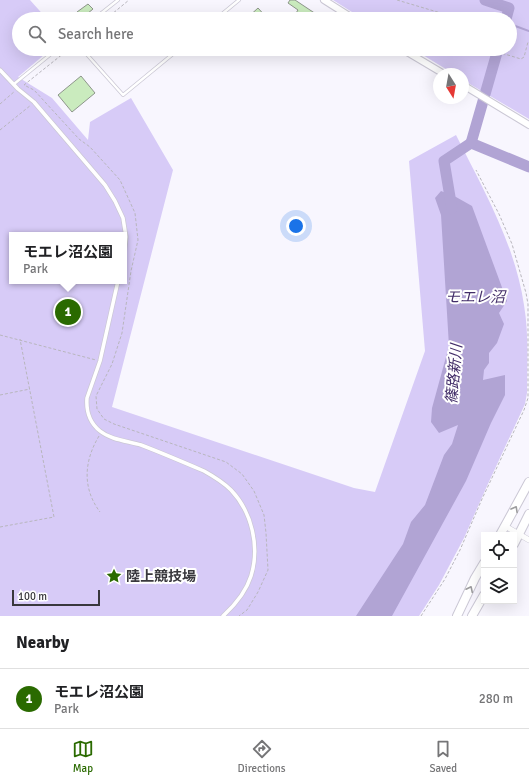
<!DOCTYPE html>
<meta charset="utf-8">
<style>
:root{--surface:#fff;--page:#f2f2f2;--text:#202124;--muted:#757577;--line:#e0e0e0;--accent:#2a6a00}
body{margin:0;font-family:Signika,"Noto Sans JP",sans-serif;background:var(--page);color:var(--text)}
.controls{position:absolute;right:12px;bottom:12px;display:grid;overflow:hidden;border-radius:0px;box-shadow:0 4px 16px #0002}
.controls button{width:36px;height:36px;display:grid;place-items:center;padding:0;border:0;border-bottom:1px solid var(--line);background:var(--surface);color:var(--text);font:20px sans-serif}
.compass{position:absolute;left:433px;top:68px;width:36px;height:36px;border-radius:50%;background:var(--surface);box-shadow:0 4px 16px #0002;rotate:169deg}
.scale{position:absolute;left:12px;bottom:10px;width:88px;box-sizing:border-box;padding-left:4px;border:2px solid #39383d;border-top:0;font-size:11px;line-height:14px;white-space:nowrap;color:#39383d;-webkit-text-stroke:3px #fff;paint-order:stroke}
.you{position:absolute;left:296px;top:226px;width:14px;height:14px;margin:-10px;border:3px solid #fff;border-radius:50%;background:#1a73e8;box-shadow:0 0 0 6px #1a73e833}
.badge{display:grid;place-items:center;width:26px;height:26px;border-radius:50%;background:var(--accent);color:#fff;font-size:13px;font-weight:700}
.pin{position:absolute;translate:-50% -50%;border:2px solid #fff;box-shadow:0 1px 4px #0006}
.popup{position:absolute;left:9px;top:232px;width:118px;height:52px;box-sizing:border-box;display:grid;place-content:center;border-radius:0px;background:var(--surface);filter:drop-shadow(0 1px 3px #0005);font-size:13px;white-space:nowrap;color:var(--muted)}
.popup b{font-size:15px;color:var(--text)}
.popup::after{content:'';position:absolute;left:50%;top:100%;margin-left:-8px;border:8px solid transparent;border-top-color:var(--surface)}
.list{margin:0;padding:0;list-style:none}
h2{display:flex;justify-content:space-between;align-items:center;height:52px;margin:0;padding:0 16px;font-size:17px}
h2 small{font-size:13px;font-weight:400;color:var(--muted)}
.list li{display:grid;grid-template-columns:26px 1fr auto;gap:12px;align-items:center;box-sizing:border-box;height:60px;padding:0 16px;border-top:1px solid var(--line)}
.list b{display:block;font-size:15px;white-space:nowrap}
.list p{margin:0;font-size:13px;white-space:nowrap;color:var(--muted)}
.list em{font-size:13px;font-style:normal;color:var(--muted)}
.icon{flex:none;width:22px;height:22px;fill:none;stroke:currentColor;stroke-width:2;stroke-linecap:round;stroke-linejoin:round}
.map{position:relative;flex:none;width:529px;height:616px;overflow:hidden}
.search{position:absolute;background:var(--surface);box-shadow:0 4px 16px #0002;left:12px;right:12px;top:12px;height:44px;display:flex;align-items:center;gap:10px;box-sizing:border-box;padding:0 14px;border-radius:22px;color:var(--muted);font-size:15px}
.sheet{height:112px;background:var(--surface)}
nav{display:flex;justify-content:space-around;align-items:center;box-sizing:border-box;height:56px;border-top:1px solid var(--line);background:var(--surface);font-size:11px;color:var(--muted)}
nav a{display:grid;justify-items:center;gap:2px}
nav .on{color:var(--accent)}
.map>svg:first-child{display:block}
.green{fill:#d7cbf7;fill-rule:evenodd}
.water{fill:#b1a4d4}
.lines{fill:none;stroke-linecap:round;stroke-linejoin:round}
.stream{stroke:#b1a4d4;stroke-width:2}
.river{stroke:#b1a4d4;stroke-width:11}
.building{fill:#caebbe;stroke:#8e968b}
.service-casing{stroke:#cbc8d5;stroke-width:4}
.pedestrian-casing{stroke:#cbc8d5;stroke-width:5}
.minor-casing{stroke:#cbc8d5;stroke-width:6}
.tertiary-casing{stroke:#cbc8d5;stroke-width:8}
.primary-casing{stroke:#cbc8d5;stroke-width:10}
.path{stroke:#b8b6bd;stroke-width:1;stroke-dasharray:3 2;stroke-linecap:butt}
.service{stroke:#fff;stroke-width:2.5}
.pedestrian{stroke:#fff;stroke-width:3.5}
.minor{stroke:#fff;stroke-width:5}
.tertiary{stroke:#fff;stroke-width:6}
.primary{stroke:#fff;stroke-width:8}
.oneway{stroke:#9c9c9e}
.labels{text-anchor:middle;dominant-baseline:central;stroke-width:4;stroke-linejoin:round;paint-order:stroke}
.poi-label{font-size:14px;font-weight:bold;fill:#39383d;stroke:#fff;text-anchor:start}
.water-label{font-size:15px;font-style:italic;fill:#432e69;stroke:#fff}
</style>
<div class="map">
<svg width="529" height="616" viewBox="0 0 529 616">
<rect width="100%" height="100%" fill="#f8f6fe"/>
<g class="green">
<path d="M0,0H30L47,19H19V49H51L18,77L52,98L88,140L90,122L131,98L173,170L112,407L354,488L375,492L425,351L409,161L456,135C483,189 515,244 524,305C529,334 527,364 527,393L525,404L487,486L464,538L439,585L419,616H0ZM12,235H124V281H12Z"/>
<path d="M333,0H529V119L463,80V74H454L413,49H510V19H363Z"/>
</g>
<path class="water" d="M441,191L456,197L472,206L507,301L499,313L504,324L497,343L489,353V363L484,370L483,380L505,375V395L491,423L466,481L392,616H356L403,544L411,522L425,505L444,455L452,444L458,425L439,433L431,422L432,408L449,346L441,215L435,198Z"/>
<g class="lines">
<path class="stream" d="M510,24L529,31"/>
<g class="river">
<path d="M485,0L509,8L506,19"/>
<path d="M471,143L498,49"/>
<path d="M471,143L529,167"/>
<path d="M452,209L444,161L471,143"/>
</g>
</g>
<g class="building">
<path d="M290,0H295L316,14L313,19H311L305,15L303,18L296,13L298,10L288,3Z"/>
<path d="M88,4L93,9L82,18L77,12Z"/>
<path d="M258,8L268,19H246Z"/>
<path d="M81,76L95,93L72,112L58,95Z"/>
</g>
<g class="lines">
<defs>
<g id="service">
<path d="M94,19L118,0"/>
<path d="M216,19L239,0"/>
<path d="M82,49L123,95L179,49"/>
<path d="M14,84L57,49"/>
</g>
<g id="pedestrian">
<path d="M0,70L18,89L34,102L105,185L115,201L123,218L126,237L124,256"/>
<path d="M118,281L100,361L87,398C86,411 90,423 100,431C111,440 128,441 141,445C162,453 183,462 204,471C213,476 223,482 231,490C252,512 260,547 251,576C246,592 235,605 223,616"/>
</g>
<path id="minor" d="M505,526L529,540"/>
<g id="tertiary">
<path d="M324,0L354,19"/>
<path d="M402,49L444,74"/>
<path d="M463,85L529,125"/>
</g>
<g id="primary">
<path d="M500,535L529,482"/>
<path d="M514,544L529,514"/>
<path d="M457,616L475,578L484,563"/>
<path d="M472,616L484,595"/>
</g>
</defs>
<use href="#service" class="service-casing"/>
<use href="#pedestrian" class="pedestrian-casing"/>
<use href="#minor" class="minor-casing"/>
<use href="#tertiary" class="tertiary-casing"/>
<use href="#primary" class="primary-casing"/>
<g class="path">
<path d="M397,0L461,19"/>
<path d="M106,19L129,0"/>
<path d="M69,49L24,85L34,90L79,139L90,147L120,180L135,213L138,240L131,271L122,333L112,364L96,396L97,409L104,419L114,424L226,462L242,474L254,491L264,515L266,533L268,570L258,592L247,610L239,616"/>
<path d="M488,49L521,59L524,57L528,42L529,43"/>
<path d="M0,104L15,91"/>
<path d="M0,130L31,105"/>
<path d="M0,335L96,360"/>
<path d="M0,395L30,389"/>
<path d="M99,436C84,461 82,488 100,512"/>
<path d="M0,527L54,517L20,339"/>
<path d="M421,616L445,579L460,550L482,499L524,410L528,398V304L526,293L512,244L499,214L476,170"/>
</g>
<use href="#service" class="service"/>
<use href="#pedestrian" class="pedestrian"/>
<use href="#minor" class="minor"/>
<use href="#tertiary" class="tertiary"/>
<use href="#primary" class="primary"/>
</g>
<defs><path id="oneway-chevron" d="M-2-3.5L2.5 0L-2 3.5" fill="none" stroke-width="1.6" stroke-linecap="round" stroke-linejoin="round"/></defs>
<g class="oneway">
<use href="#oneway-chevron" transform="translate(515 509) rotate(-61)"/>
<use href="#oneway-chevron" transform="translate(470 589) rotate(-64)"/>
</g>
<defs>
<symbol id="sight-bare" viewBox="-9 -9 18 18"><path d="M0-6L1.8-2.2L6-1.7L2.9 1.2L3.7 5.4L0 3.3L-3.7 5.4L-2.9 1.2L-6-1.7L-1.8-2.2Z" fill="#2a6a00" stroke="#fff" stroke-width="2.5" paint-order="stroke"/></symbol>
</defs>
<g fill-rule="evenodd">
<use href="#sight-bare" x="103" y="565" width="22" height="22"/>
</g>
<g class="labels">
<g class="poi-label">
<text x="126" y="576">陸上競技場</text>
</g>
<g class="water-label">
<text x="475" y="297">モエレ沼</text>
<text transform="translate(454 374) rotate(-85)">篠路新川</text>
</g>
</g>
</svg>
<div class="controls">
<button><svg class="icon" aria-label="locate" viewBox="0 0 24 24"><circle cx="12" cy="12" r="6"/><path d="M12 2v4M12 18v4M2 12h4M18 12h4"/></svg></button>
<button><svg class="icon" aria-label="layers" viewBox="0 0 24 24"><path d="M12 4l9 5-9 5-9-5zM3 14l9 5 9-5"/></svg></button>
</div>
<svg class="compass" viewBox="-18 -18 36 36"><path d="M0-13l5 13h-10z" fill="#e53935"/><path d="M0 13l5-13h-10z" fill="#757577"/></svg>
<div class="scale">100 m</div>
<div class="you"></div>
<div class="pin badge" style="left:68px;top:312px">1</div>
<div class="popup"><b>モエレ沼公園</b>Park</div>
<div class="search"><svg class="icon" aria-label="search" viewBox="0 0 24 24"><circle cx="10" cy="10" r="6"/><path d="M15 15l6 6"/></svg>Search here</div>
</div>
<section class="sheet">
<h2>Nearby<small></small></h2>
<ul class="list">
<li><span class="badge">1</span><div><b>モエレ沼公園</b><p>Park</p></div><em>280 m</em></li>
</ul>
</section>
<nav>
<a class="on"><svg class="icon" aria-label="map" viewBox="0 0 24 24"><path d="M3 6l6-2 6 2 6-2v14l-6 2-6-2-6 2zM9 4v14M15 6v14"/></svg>Map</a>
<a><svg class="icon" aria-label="directions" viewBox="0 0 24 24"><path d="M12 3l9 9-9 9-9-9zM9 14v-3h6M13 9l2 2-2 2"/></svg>Directions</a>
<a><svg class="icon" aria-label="saved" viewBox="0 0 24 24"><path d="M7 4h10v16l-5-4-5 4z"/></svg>Saved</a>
</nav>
